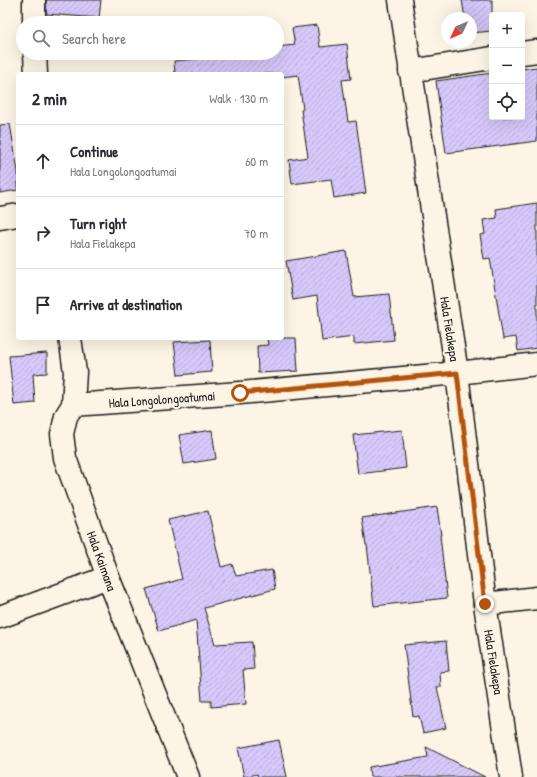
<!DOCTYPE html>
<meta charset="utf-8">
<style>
:root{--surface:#fff;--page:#f7f7f7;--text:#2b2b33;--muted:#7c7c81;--line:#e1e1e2}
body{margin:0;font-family:"Patrick Hand",sans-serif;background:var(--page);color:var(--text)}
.controls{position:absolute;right:12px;top:12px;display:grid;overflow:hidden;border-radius:4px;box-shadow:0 4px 16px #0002}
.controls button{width:36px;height:36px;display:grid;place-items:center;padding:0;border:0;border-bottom:1px solid var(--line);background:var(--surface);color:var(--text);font:20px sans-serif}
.compass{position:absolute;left:441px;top:12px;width:36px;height:36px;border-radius:50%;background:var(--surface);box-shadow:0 4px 16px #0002;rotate:226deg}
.stop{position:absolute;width:12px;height:12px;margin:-9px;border:3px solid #b45309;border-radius:50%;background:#fff}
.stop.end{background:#b45309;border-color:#fff;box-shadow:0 1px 4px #0008}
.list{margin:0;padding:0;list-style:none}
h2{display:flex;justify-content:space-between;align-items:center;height:52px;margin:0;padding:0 16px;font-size:17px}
h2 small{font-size:13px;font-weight:400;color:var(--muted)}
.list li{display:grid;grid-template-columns:26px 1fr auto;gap:12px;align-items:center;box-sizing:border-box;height:72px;padding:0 16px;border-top:1px solid var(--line)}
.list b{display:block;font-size:15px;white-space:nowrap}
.list p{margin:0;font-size:13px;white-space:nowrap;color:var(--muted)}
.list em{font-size:13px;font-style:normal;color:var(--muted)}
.icon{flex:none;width:22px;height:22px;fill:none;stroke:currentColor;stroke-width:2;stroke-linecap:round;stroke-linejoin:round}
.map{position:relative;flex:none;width:537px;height:777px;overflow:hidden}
.search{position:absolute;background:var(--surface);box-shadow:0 4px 16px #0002;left:16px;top:16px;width:268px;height:44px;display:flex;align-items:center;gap:10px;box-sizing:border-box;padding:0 14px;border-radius:22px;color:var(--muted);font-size:15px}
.panel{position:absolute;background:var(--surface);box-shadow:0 4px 16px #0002;left:16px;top:72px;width:268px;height:268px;border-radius:4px}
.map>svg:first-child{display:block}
.building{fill:url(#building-hatch);stroke:#1c1c1c}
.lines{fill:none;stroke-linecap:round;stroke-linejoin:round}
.street-casing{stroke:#1c1c1c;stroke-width:25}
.secondary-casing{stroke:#1c1c1c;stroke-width:25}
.street{stroke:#fcf5e5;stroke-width:22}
.secondary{stroke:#fcf5e5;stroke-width:22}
.route{stroke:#b45309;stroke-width:5}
.labels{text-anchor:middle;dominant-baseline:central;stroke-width:4;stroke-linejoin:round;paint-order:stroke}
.street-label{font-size:13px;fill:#1c1c1c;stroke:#fcf5e5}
</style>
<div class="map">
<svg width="537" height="777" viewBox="0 0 537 777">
<defs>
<pattern id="building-hatch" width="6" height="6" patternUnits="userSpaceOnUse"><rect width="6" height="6" fill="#d7c9fb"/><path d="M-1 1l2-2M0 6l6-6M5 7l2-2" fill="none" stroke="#b8acd7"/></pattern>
</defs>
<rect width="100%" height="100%" fill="#fcf5e5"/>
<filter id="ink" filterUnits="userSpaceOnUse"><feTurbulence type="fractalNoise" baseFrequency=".025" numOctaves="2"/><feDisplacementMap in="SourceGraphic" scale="8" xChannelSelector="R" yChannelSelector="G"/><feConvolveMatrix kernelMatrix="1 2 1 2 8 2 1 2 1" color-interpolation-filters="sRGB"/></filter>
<g filter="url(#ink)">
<g class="building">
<path d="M46,0H101L99,18L46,14Z"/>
<path d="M462,0H492V31L471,33V18H465Z"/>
<path d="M317,25L320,47L347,44L351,79L342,80L348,122L356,121L366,193L334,198L331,179L292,184L289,160L308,157L301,110L303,109L298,75L282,77V74H175L174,61L216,57L215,53H277V47L295,45L292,28Z"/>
<path d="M537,67V141L446,153L436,81L492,73V117H522V69Z"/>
<path d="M10,124L18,171V190L0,193V125Z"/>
<path d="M537,203V348L518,351L516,337L503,339L490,258L484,259L480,235L485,234L483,220L497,218L496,209Z"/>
<path d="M346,251L354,297L389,294L394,340L354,344V337L322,341L317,296L293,300L286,261Z"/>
<path d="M267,338H296L298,371L258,373L257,346L268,345Z"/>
<path d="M210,340L212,372L178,375L174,342Z"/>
<path d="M47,353V373L33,374L35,403L14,405L9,356Z"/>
<path d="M212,430L216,459L184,464L179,435Z"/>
<path d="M402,430L406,468L358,474L353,435Z"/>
<path d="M437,507L441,535H440L447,598L374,606L367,545H366L362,518Z"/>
<path d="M208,511L221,567L232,564L236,576L272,570L275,589L204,608L215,644L252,642L254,669L243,670L246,704L211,707V701H202L196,620L159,631L146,589L182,579L168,520Z"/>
<path d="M446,641L449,671L440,672L441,687H437L446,728L423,733L419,716L413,717L404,645Z"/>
<path d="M279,740L287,777H258L257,774L244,777L238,748Z"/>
<path d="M426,747L485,777H370L369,767L428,757Z"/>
</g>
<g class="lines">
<defs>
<g id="street">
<path d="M34,0V23"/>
<path d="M35,53L36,74"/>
<path d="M522,53L537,51"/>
<path d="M410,71L492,58"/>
<path d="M0,218L18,215"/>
<path d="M70,338L75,372L73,405L66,416L62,434L65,458L108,577L188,777"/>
<path d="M73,405L240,393L457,373L537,364"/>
<path d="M485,604L537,598"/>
<path d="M0,617L108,577"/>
</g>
<path id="secondary" d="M400,0L457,373L485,604L511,777"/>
</defs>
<use href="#street" class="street-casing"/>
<use href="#secondary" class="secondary-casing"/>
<use href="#street" class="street"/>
<use href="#secondary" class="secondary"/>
</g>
</g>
<g class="lines" filter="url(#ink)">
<path class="route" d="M240,393L457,373L485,604"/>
</g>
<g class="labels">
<g class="street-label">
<text transform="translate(450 329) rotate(81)">Hala Fielakepa</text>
<text transform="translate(162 399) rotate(-4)">Hala Longolongoatumai</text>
<text transform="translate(102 561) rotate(70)">Hala Kaimana</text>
<text transform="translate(494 662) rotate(81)">Hala Fielakepa</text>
</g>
</g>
</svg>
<div class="controls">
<button>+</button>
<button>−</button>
<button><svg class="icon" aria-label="locate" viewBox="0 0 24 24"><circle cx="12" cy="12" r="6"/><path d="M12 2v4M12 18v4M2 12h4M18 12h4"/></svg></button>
</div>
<svg class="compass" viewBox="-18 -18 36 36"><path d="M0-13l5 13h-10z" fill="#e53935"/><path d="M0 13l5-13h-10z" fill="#7c7c81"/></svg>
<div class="stop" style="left:240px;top:393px"></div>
<div class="stop end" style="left:485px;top:604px"></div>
<div class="search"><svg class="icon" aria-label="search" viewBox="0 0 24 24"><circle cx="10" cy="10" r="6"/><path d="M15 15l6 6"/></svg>Search here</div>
<section class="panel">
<h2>2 min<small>Walk · 130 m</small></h2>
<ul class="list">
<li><svg class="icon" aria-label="ahead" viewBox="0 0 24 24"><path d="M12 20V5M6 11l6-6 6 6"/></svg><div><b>Continue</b><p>Hala Longolongoatumai</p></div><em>60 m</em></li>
<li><svg class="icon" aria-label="right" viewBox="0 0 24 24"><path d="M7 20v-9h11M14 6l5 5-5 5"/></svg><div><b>Turn right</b><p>Hala Fielakepa</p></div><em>70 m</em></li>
<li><svg class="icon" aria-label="arrive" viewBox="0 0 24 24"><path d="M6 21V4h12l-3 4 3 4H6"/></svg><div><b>Arrive at destination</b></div></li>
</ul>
</section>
</div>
